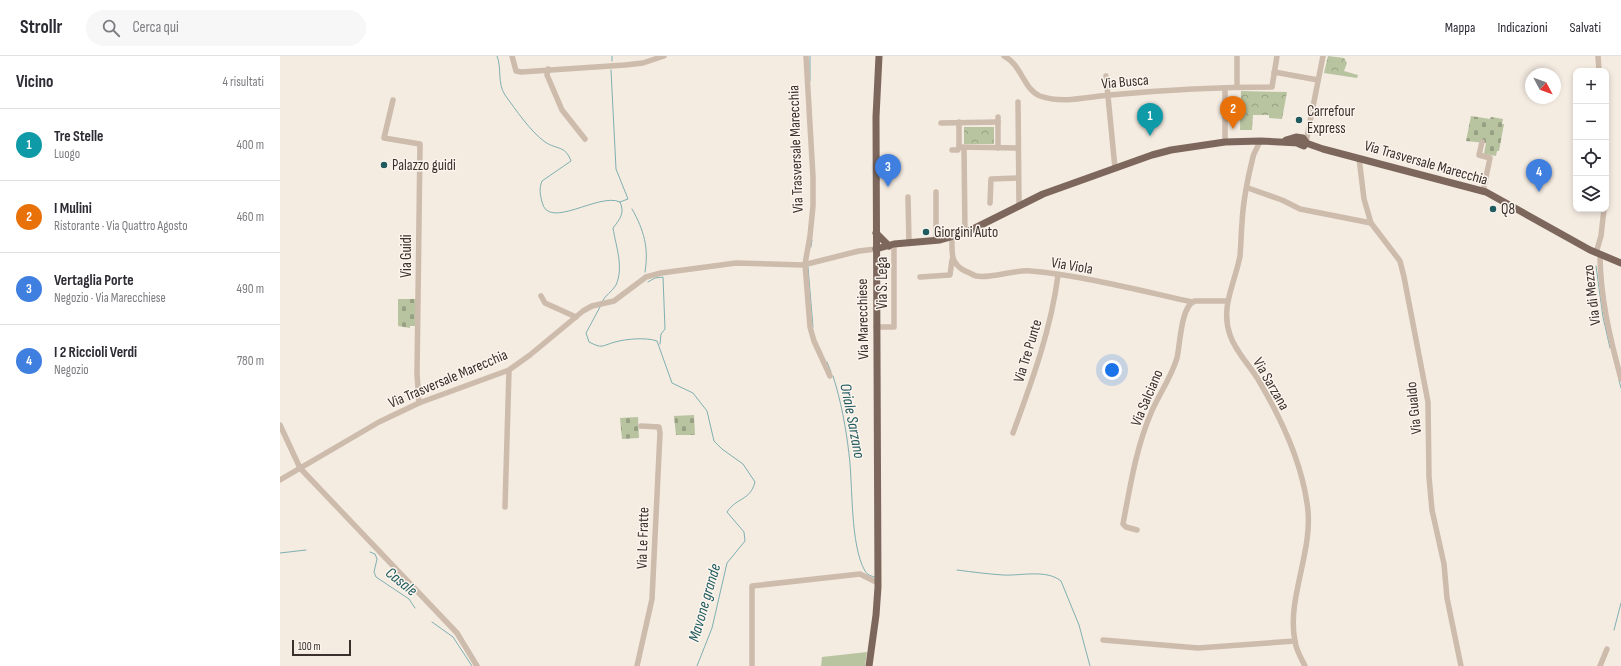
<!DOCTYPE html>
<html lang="it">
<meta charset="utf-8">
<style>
:root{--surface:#fff;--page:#f7f7f7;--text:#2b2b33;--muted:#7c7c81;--line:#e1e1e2;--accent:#1f5a5e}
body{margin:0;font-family:"Sofia Sans Condensed",sans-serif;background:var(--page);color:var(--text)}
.controls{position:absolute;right:12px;top:12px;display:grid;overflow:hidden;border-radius:8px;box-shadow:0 2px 6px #0003}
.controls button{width:36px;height:36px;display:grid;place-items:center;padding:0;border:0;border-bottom:1px solid var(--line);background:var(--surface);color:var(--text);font:20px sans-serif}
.compass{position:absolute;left:1245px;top:12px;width:36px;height:36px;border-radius:50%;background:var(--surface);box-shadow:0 2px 6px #0003;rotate:131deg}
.scale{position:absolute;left:12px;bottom:10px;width:59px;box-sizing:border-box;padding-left:4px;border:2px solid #3b302b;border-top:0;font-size:11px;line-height:14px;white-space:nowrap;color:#3b302b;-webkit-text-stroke:3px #fbf5ee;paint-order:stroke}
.you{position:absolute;left:832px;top:314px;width:14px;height:14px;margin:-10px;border:3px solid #fff;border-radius:50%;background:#1a73e8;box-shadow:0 0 0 6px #1a73e833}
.badge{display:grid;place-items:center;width:26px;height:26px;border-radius:50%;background:var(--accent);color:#fff;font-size:13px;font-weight:700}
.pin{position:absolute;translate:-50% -33px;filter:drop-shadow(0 1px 2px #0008)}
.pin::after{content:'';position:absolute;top:21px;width:14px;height:12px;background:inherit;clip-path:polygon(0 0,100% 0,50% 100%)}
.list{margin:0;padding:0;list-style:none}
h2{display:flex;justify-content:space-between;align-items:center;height:52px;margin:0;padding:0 16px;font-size:17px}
h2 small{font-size:13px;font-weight:400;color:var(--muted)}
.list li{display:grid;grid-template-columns:26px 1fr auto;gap:12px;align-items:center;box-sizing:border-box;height:72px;padding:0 16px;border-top:1px solid var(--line)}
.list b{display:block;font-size:15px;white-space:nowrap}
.list p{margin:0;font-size:13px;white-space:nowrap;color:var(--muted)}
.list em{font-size:13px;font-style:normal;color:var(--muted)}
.icon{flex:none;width:22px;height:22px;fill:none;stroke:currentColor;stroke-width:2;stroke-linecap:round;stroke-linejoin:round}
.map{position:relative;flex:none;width:1341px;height:610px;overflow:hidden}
header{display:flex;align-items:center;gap:24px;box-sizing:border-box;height:56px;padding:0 20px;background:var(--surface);border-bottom:1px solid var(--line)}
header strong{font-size:19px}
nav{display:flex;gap:22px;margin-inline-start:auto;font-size:14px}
.search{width:280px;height:36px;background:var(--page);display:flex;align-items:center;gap:10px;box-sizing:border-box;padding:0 14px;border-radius:22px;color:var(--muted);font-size:15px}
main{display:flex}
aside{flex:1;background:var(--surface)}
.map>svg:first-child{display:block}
.forest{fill:url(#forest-crowns)}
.cemetery{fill:url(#cemetery-stones)}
.pitch{fill:#b8c4a0}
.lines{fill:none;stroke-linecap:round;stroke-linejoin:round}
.stream{stroke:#7fb0b2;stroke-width:1}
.minor{stroke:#cdbbac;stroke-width:5.5}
.major{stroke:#7d675c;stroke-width:7}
.poi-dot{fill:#1f5a5e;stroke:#fbf5ee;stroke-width:1.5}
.labels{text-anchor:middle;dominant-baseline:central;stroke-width:3;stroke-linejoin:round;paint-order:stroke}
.street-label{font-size:15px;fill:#3b302b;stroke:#fbf5ee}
.poi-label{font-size:15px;fill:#3b302b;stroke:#fbf5ee;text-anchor:start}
.water-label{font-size:16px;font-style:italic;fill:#1f5a5e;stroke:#fbf5ee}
</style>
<header>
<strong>Strollr</strong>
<div class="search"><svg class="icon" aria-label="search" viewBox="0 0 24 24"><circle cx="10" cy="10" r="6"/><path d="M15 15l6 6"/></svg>Cerca qui</div>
<nav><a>Mappa</a><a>Indicazioni</a><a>Salvati</a></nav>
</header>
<main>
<aside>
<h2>Vicino<small>4 risultati</small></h2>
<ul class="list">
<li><span class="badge" style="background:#0f9aa8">1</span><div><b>Tre Stelle</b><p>Luogo</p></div><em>400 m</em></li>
<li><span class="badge" style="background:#e8710a">2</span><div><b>I Mulini</b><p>Ristorante · Via Quattro Agosto</p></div><em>460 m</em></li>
<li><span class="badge" style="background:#3f7fe0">3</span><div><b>Vertaglia Porte</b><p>Negozio · Via Marecchiese</p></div><em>490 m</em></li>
<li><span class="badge" style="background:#3f7fe0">4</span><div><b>I 2 Riccioli Verdi</b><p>Negozio</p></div><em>780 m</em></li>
</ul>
</aside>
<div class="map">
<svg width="1341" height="610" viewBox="0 0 1341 610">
<defs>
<pattern id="forest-crowns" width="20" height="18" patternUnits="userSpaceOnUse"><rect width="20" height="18" fill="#b8c4a0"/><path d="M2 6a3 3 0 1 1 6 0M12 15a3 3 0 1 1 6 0" fill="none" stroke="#97a083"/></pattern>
<pattern id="cemetery-stones" width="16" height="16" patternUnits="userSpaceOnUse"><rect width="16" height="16" fill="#b8c4a0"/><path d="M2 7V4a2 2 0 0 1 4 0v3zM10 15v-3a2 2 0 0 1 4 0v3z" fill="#97a083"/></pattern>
</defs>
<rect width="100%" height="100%" fill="#f4ebe1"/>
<g class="forest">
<path d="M1048,0L1064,2L1067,7L1064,15L1078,19L1077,22L1044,17Z"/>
<path d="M961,35L1007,36L1002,63L989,62V59H973L972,74H960Z"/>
<rect x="684" y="71" width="30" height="17"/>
</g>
<g class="cemetery">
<path d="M1191,60L1210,63L1211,61L1223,63L1222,68H1224L1219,95H1217L1216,100L1204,98L1206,87L1186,85Z"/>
<path d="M118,243H136V270H130V272L118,270Z"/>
<path d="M414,359L415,379H396L394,360Z"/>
<path d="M358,361L359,382L342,383L340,362Z"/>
</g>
<path class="pitch" d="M587,596L585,610H541L542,601Z"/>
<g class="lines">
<g class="stream">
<path d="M217,0C222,12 217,27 225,39C236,54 250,75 265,86C277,94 285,89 291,105L262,125C259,133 260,138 262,146C268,175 319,136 340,146C345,157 340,163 333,172C336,191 344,211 336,229C332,236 325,239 322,246"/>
<path d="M530,0V25"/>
<path d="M332,5V0"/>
<path d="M331,14L336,113L348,143L340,146"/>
<path d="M352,153C364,174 369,192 365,216"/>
<path d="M531,191L532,184"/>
<path d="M1316,210L1323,261L1330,292"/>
<path d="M528,211L533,271"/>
<path d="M368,226L375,222L383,221L385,273L381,278L380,288"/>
<path d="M320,251L306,277L309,286C323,293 321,290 335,286C346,283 366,281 377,285L392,327L413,337L427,355L434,385L442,393L463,408L475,426C470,445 457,441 447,456L464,476L465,485L447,507L432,572L417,610"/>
<path d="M547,306L551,316"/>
<path d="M553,320C561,345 566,372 569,398C573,429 570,489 585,515C587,519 591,520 595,521"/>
<path d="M1339,324L1341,332"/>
<path d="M90,496L95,498L97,503L94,516L96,521L129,543L135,552"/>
<path d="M0,497L26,494"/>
<path d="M677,514C692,516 708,518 723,519C741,520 766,513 781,525L799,569L810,610"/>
<path d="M152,566L173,581L192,610"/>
<path d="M1334,574L1341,547"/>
</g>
<g class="minor">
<path d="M232,0L236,15L241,16L345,9L363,7L384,0"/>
<path d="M526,0L533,121V150L530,180L525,208L530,271L534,285L550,320"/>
<path d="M724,0C742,9 743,33 760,40C783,48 807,41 830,39C883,34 938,31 992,31L997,0"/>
<path d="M1318,0L1319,15"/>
<path d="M268,13L267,19L282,54L305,83"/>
<path d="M994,16L1038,24"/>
<path d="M826,20L835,112"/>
<path d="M957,31V0"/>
<path d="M945,32V86"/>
<path d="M113,44L104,82L140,88L137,318L139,347"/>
<path d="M738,46L739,149"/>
<path d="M661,67L718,66"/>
<path d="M1326,84V125"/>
<path d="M980,85C978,91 974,96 973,101C968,121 963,146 962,167C961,178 961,189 960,200C955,227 940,251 950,279C956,297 970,309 979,325C1001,362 1021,405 1027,447C1035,493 1006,542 1015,585C1016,594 1021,602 1025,610"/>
<path d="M1026,86L1043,0"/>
<path d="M1202,86L1199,99L1210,102L1203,135"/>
<path d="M679,91V66"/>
<path d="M684,92L685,177"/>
<path d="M718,92V61"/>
<path d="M672,94H678L679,91L738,92"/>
<path d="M1079,102L1084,143L1091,167L1120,205L1124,221L1148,346L1149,421L1152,454L1164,508L1167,542L1181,610"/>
<path d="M968,132L1002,144L1020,153L1091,167"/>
<path d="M628,141L629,187"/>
<path d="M710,147L711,123L738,122"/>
<path d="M672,182C672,197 670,207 685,215C689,216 693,219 696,220C712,223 734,213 751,215C805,220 858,234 912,246"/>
<path d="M656,184V136"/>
<path d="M1316,197L1321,180L1324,153"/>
<path d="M1320,198C1320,241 1330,282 1341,323"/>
<path d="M640,221L670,219L672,204"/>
<path d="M261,240L265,247L296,261"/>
<path d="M596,271H614V188"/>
<path d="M0,369L20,412L177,577L197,610"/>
<path d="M733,377C752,325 771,274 778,219"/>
<path d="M0,424L99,366L139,347L229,314L250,299L303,255L312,250L334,245L366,221L381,217L456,207L523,209L579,195L596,193"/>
<path d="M225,451L229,314"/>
<path d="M857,474L846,471L843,468C850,431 856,392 871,357C879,338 891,322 897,302C900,289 901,249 915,245H947"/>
<path d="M823,584L918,592L1015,585"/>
<path d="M357,610L372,543L380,377L379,371L361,370"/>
<path d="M472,610V530L580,518L598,527"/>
<path d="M1320,610L1327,593"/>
</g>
<g class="major">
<path d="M1006,84L1016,81L1023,82L1026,86L1024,90L1019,88V85L1021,82"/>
<path d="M1026,87L1043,93L1206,136L1310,194L1341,207"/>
<path d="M596,177L609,190"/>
<path d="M596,193L614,188L660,184L685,177L763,138L872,99L891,94L945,86L980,85L1019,87"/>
<path d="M589,610L596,559L598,531L596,61L599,0"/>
</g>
</g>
<g class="poi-dot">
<circle cx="1019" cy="64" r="4"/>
<circle cx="104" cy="109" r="4"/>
<circle cx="1213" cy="153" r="4"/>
<circle cx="646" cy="176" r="4"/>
</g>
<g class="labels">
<g class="street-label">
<text transform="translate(845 26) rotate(-5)">Via Busca</text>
<text transform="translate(516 93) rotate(-92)">Via Trasversale Marecchia</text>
<text transform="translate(1146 107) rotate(16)">Via Trasversale Marecchia</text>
<text transform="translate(126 200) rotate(-90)">Via Guidi</text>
<text transform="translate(792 210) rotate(10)">Via Viola</text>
<text transform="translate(602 227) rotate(-90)">Via S. Lega</text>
<text transform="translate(1312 239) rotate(-97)">Via di Mezzo</text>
<text transform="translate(583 263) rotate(-91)">Via Marecchiese</text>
<text transform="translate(748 295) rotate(-73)">Via Tre Punte</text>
<text transform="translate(168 323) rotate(-23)">Via Trasversale Marecchia</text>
<text transform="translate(991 328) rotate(60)">Via Sarzana</text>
<text transform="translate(867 342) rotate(-67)">Via Salciano</text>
<text transform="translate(1134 352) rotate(-96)">Via Gualdo</text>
<text transform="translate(363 482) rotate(-88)">Via Le Fratte</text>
</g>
<g class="poi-label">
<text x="1027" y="55">Carrefour<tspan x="1027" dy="17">Express</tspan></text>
<text x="112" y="109">Palazzo guidi</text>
<text x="1221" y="153">Q8</text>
<text x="654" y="176">Giorgini Auto</text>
</g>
<g class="water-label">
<text transform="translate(572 365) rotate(79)">Oriale Sarzano</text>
<text transform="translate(121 526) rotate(39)">Casale</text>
<text transform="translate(425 547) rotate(-74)">Mavone grande</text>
</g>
</g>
</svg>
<div class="controls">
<button>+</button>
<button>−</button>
<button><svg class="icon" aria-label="locate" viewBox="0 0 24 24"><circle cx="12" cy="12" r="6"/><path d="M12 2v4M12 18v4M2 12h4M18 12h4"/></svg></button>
<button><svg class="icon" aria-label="layers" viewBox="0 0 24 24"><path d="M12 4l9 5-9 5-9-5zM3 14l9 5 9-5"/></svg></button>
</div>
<svg class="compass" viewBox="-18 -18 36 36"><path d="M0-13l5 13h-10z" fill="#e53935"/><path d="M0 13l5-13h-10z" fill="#7c7c81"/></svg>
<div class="scale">100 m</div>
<div class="you"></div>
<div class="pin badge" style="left:870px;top:80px;background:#0f9aa8">1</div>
<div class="pin badge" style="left:953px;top:73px;background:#e8710a">2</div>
<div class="pin badge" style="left:608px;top:131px;background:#3f7fe0">3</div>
<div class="pin badge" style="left:1259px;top:136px;background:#3f7fe0">4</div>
</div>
</main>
